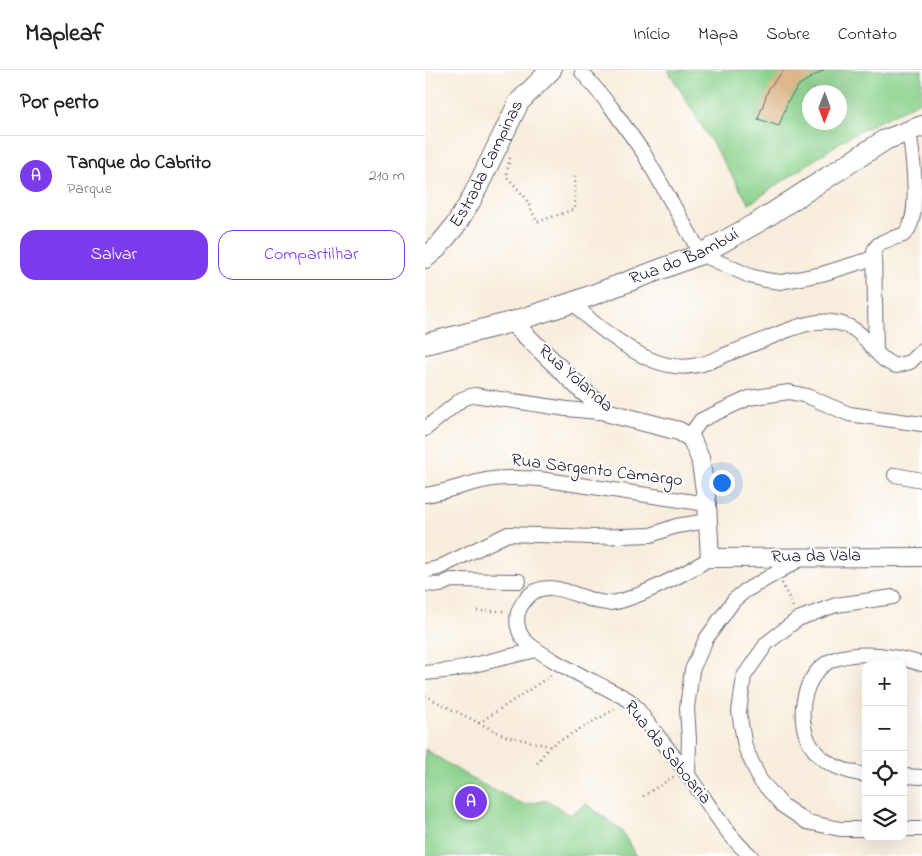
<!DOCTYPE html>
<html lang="pt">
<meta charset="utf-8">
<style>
:root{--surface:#fff;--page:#f2f2f2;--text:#222;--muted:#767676;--line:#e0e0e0;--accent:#7c3aed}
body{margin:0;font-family:"Indie Flower",sans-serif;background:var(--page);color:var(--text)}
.controls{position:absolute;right:15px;bottom:15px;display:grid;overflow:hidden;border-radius:10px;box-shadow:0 5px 20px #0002}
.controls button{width:45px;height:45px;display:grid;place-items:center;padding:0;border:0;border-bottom:1px solid var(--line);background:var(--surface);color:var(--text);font:25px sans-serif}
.compass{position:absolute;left:377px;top:15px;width:45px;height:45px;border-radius:50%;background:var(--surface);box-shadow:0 5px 20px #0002;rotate:181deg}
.you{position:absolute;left:296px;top:412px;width:18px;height:18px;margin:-12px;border:4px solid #fff;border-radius:50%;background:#1a73e8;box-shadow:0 0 0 8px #1a73e833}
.badge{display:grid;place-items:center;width:32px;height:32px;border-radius:50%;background:var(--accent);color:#fff;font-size:16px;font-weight:700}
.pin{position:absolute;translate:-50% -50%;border:2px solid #fff;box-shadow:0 1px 5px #0006}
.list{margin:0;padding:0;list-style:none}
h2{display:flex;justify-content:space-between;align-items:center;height:65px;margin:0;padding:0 20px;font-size:21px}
h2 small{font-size:16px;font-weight:400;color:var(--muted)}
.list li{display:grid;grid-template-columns:32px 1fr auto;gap:15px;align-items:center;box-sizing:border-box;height:80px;padding:0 20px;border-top:1px solid var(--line)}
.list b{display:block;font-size:19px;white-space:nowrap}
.list p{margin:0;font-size:16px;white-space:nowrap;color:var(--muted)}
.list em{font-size:16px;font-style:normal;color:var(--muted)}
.actions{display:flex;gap:10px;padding:15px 20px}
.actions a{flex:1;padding:11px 0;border:1px solid var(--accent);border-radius:15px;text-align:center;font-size:18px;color:var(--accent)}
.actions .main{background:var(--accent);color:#fff}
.icon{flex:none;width:28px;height:28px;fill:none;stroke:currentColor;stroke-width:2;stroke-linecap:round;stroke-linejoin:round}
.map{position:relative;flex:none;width:497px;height:786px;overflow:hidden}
header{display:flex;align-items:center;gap:30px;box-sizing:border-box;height:70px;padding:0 25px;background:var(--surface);border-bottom:1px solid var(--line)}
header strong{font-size:24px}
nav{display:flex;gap:28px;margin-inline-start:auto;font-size:18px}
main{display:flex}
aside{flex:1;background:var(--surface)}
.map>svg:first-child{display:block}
.green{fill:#8bd18c;stroke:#567a64;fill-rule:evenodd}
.building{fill:#ddb78a}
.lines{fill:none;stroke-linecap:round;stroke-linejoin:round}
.minor-casing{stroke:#6d6973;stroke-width:16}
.tertiary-casing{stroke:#6d6973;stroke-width:20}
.secondary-casing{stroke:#6d6973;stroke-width:22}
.path{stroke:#6d6973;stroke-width:2.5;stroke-dasharray:1 4;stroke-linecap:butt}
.minor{stroke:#fff;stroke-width:14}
.tertiary{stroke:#fff;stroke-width:18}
.secondary{stroke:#fff;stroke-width:20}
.labels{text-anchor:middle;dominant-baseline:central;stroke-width:4;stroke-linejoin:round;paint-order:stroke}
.street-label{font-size:18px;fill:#22223b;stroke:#fff}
</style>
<header>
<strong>Mapleaf</strong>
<nav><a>Início</a><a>Mapa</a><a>Sobre</a><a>Contato</a></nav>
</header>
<main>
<aside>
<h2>Por perto<small></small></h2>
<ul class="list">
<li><span class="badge">A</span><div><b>Tanque do Cabrito</b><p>Parque</p></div><em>210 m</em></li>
</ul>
<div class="actions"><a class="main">Salvar</a><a>Compartilhar</a></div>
</aside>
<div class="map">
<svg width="497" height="786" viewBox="0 0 497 786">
<rect width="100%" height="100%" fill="#fff"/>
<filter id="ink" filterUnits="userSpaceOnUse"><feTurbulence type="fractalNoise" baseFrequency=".02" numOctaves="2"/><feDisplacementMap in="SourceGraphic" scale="10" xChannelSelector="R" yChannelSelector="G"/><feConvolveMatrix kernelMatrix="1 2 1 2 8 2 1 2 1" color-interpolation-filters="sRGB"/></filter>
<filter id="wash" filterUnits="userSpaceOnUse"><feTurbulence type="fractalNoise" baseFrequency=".0096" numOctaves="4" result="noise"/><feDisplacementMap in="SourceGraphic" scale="20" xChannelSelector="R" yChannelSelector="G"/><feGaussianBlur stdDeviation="1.12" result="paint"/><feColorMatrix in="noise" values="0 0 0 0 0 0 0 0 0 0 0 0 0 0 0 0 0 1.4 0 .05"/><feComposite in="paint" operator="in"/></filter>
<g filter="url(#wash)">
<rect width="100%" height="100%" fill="#f7eddc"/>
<g class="green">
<path d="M243,0H497V30L423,67L324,134ZM384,22H414V52H384Z"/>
<path d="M0,679L47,709L99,735L122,730L144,745L161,734L196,760L211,786H0Z"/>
</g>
<g id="blocks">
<path class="building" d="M359,0H399L374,15L363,31L354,56L333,49L344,18Z"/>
</g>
</g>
<g filter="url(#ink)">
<use href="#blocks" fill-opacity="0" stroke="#6d6973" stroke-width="1"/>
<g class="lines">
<defs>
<g id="minor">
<path d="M157,2L186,37L218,82L276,184L325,206L341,210L356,212L397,204L449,188"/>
<path d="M149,232C163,251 182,263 201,276C222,290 247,301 273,295C284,293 295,287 305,283C323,276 341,269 358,262C374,256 390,250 407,252C444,256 443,286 471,296L485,292L497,280"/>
<path d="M451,282L449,181C453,170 468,169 478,165C497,153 488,86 484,61"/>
<path d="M0,359L37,329L49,325L142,339L184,343"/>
<path d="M266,368L268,361L276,350L324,328L364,322L382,326L424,344L497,354"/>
<path d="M470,405L497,410"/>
<path d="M0,425C23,422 45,412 68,409C84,407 99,408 115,409L282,434"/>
<path d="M285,488C265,501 203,534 182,533C158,532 128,507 106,524C100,529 95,536 93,543C91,551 93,562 98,568C112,585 164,609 185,620C192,624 200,627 205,631C214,639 221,652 229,661C243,679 257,696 270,715C287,739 303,767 326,786"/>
<path d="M0,501L13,498L83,464L168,467L226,465L251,456L283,451"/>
<path d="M0,514L15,515L26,510L94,511"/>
<path d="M0,603L28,600L111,580"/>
<path d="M263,705L264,670L262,638L267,600L281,569L309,530L320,521L379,487"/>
<path d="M441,705C422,702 402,696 390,681C368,655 376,601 410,589C437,580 471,586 497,594"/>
<path d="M478,706L497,707"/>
<path d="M441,759H415L382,752L358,736L335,710L320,677L314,642L319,606L342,573L373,549L411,535L468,527"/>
<path d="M478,759H497"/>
</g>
<path id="tertiary" d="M87,252L158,321L184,343L254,361L266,368L275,388L277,400L282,434L285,488L497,487"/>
<g id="secondary">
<path id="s1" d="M0,188L12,178L30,156L45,132L94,32L126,0"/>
<path id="s2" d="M0,274L87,252L149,232L276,184L335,151L460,70L497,56"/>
</g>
</defs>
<use href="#minor" class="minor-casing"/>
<use href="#tertiary" class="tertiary-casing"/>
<use href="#secondary" class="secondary-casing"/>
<g class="path">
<path d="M85,88L82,101V107L100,127L112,152L147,140L150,138V106"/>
<path d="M357,513L368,537"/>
<path d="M52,541H80"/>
<path d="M0,626L80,666L125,676"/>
<path d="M54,653L128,604"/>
<path d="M112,693L125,676L192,638"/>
<path d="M218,726L250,706"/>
</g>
<use href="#minor" class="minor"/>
<use href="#tertiary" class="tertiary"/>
<use href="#secondary" class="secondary"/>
</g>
</g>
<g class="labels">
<g class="street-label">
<text stroke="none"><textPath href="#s1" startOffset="114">Estrada Campinas</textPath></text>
<text stroke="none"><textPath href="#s2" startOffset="274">Rua do Bambuí</textPath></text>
<text transform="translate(150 309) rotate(41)">Rua Yolanda</text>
<text transform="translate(172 401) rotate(7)">Rua Sargento Camargo</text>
<text transform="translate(391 487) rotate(-1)">Rua da Vala</text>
<text transform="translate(242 683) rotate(51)">Rua da Saboaria</text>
</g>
</g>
</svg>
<div class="controls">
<button>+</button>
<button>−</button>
<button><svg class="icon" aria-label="locate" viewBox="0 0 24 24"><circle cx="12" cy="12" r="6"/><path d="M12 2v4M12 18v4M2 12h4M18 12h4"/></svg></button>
<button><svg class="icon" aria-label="layers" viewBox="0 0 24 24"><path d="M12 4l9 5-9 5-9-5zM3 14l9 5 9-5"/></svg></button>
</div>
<svg class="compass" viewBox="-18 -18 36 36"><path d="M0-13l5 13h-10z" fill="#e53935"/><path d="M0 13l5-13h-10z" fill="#767676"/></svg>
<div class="you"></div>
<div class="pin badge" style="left:46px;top:732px">A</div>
</div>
</main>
